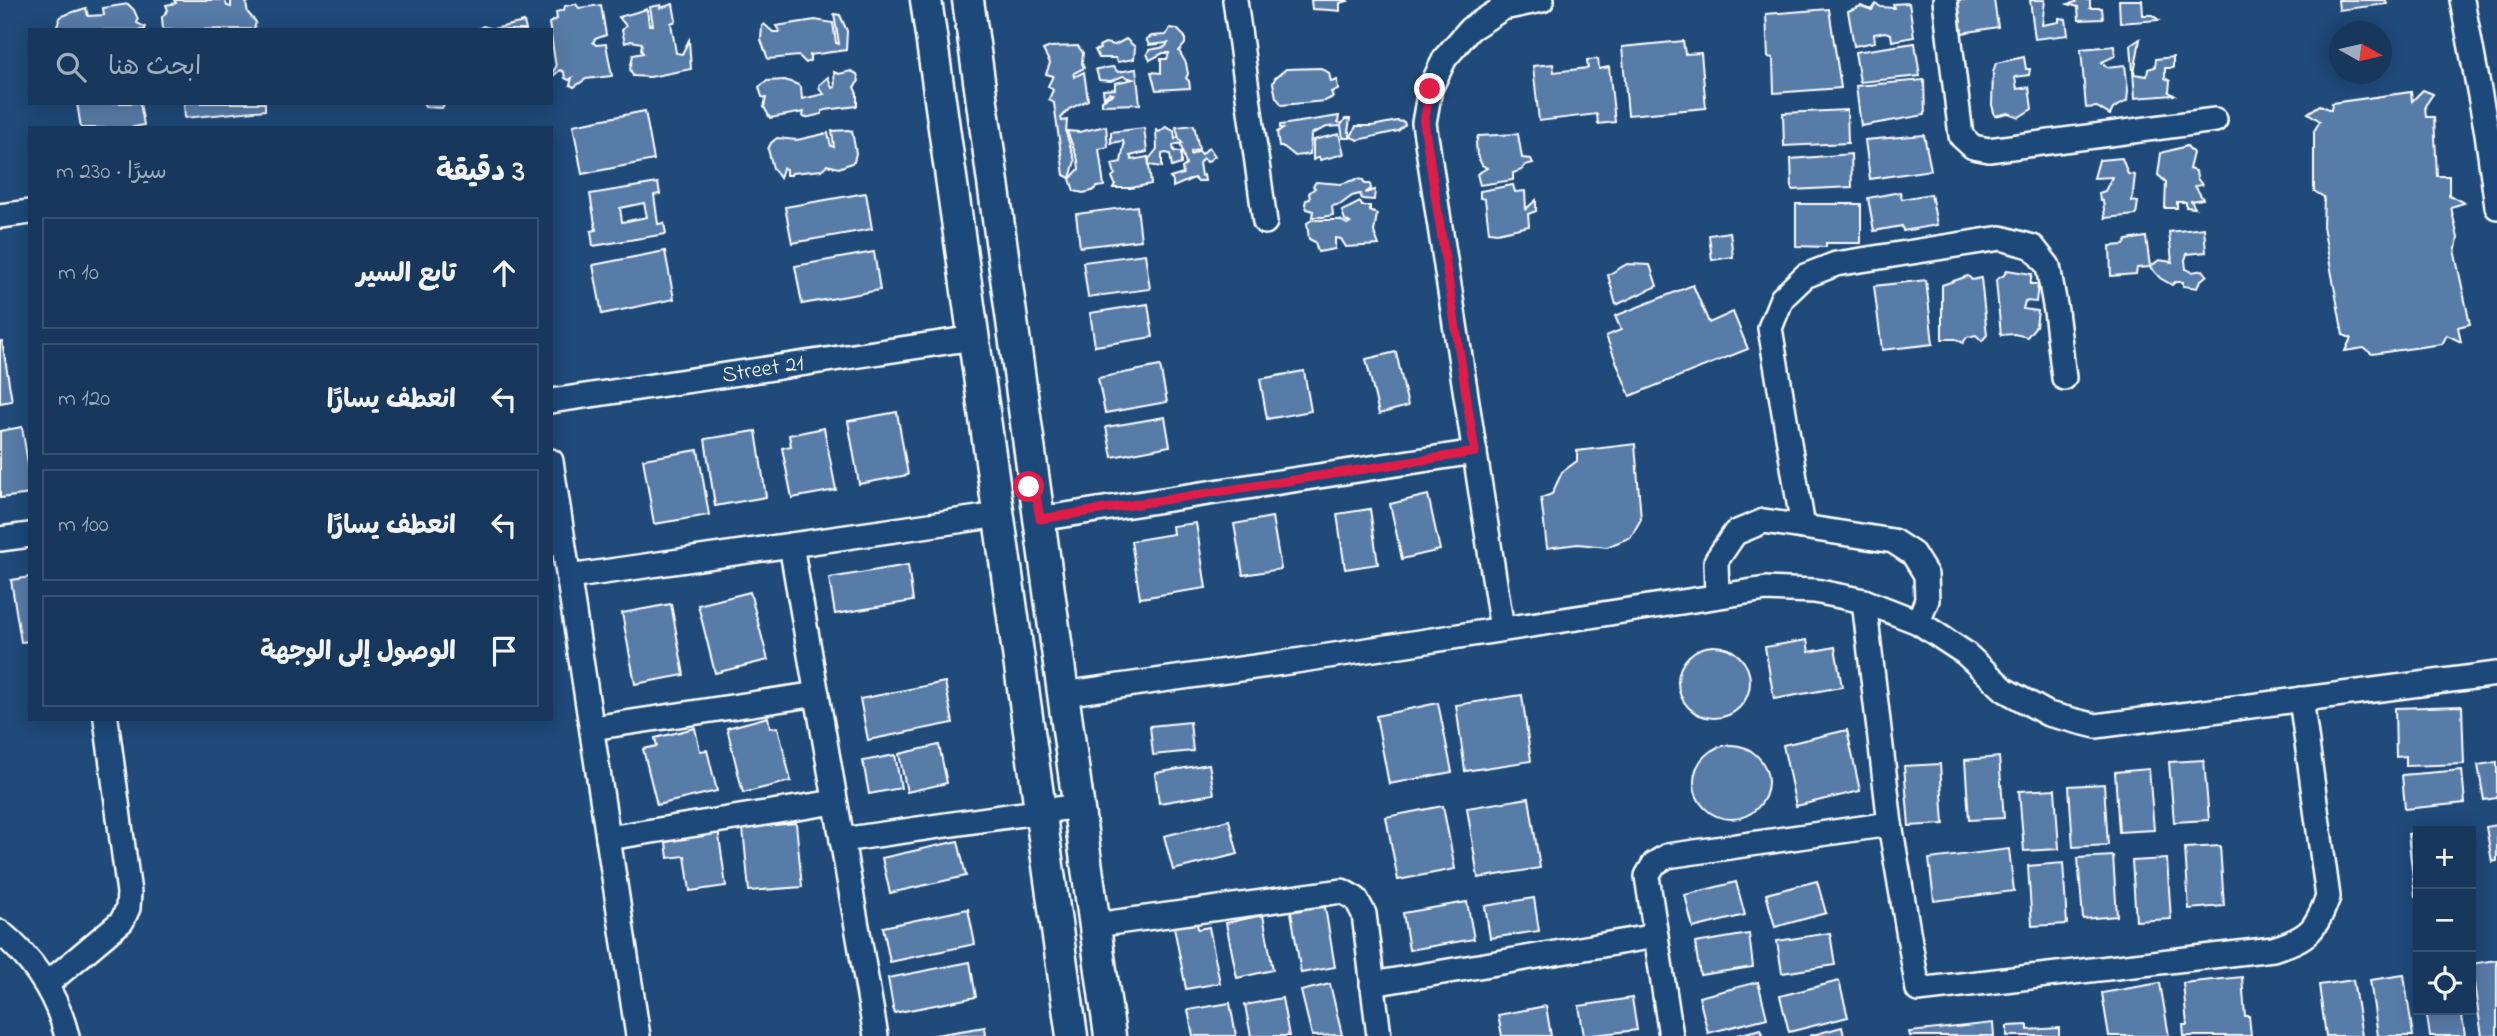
<!DOCTYPE html>
<html lang="ar">
<meta charset="utf-8">
<style>
:root{--surface:#17385c;--page:#203f62;--text:#f1f3f6;--muted:#9eacbb;--line:#365272}
body{margin:0;font-family:"Indie Flower","Playpen Sans Arabic",sans-serif;background:var(--page);color:var(--text);direction:rtl}
.controls{position:absolute;right:21px;bottom:21px;display:grid;overflow:hidden;border-radius:0px;box-shadow:0 4px 18px #0003}
.controls button{width:63px;height:63px;display:grid;place-items:center;padding:0;border:0;border-bottom:2px solid var(--line);background:var(--surface);color:var(--text);font:35px sans-serif}
.compass{position:absolute;left:2329px;top:21px;width:63px;height:63px;border-radius:50%;background:var(--surface);box-shadow:0 4px 18px #0003;rotate:98deg}
.stop{position:absolute;width:21px;height:21px;margin:-16px;border:5px solid #e11d48;border-radius:50%;background:#fff}
.stop.end{background:#e11d48;border-color:#fff;box-shadow:0 2px 7px #0008}
.list{margin:0;padding:0;list-style:none}
h2{display:flex;justify-content:space-between;align-items:center;height:91px;margin:0;padding:0 28px;font-size:30px}
h2 small{font-size:23px;font-weight:400;color:var(--muted)}
.list li{display:grid;grid-template-columns:46px 1fr auto;gap:21px;align-items:center;box-sizing:border-box;height:112px;margin:0 14px 14px;padding:0 14px;border:2px solid var(--line);border-radius:0px}
.list b{display:block;font-size:26px;white-space:nowrap}
.list em{font-size:23px;font-style:normal;color:var(--muted)}
.icon{flex:none;width:38px;height:38px;fill:none;stroke:currentColor;stroke-width:2;stroke-linecap:round;stroke-linejoin:round}
.map{position:relative;flex:none;width:2497px;height:1036px;overflow:hidden;direction:ltr}
.search{position:absolute;background:var(--surface);box-shadow:0 4px 18px #0003;left:28px;top:28px;width:525px;height:77px;display:flex;align-items:center;gap:18px;box-sizing:border-box;padding:0 24px;border-radius:0px;color:var(--muted);font-size:26px}
.panel{position:absolute;background:var(--surface);box-shadow:0 4px 18px #0003;left:28px;top:126px;width:525px;height:595px;border-radius:0px;direction:rtl}
.map>svg:first-child{display:block}
.building{fill:#597ba8;stroke:#fff;stroke-width:2;fill-rule:evenodd}
.lines{fill:none;stroke-linecap:round;stroke-linejoin:round}
.minor-casing{stroke:#fff;stroke-width:28}
.tertiary-casing{stroke:#fff;stroke-width:35}
.minor{stroke:#1f4a7a;stroke-width:23}
.tertiary{stroke:#1f4a7a;stroke-width:30}
.route{stroke:#e11d48;stroke-width:9}
.labels{text-anchor:middle;dominant-baseline:central;stroke-width:5;stroke-linejoin:round;paint-order:stroke}
.street-label{font-size:23px;fill:#fff;stroke:#1f4a7a}
</style>
<div class="map">
<svg width="2497" height="1036" viewBox="0 0 2497 1036">
<rect width="100%" height="100%" fill="#1f4a7a"/>
<filter id="ink" filterUnits="userSpaceOnUse"><feTurbulence type="fractalNoise" baseFrequency=".0143" numOctaves="2"/><feDisplacementMap in="SourceGraphic" scale="14" xChannelSelector="R" yChannelSelector="G"/><feConvolveMatrix kernelMatrix="1 2 1 2 8 2 1 2 1" color-interpolation-filters="sRGB"/></filter>
<g filter="url(#ink)">
<g class="building">
<path d="M174,0H225L227,6L231,7V0H251L246,4L248,13L256,22L254,29L163,30L162,17L168,10L166,5L176,3Z"/>
<path d="M1311,0H1347L1348,1L1340,3V11L1330,10L1312,9Z"/>
<path d="M1958,0H1994L1998,27L1962,33Z"/>
<path d="M2030,0H2045L2042,25L2059,22V18L2066,19L2068,35L2035,39Z"/>
<path d="M2076,0H2090V8H2102L2103,19L2079,20L2078,7L2068,4L2076,2Z"/>
<path d="M2119,0H2142L2143,15H2152L2159,20L2120,23Z"/>
<path d="M2338,0H2386L2387,4L2339,10Z"/>
<path d="M1909,3L1914,37L1892,41L1891,34L1885,32L1874,34L1875,42L1854,46L1848,11L1861,6L1872,10L1876,4L1881,7L1894,8L1893,4Z"/>
<path d="M128,4L134,10L138,19L137,23L145,27V30H56L60,17L70,13L86,8L88,16L104,15L103,8Z"/>
<path d="M576,4L579,8L601,5L606,35L595,39L593,42L596,45L606,44L612,76L586,79L574,87L570,85L572,78L569,80L565,78L564,72L560,70L553,76L551,74L556,67L549,23L557,19L556,12L564,10L565,6Z"/>
<path d="M673,4L676,21L671,23L676,53L682,54L689,40L691,69L650,77L633,76L630,69L632,60L633,55L643,53L641,50L642,43L631,41L625,43L622,30L626,26L619,17L647,9L649,25H653L650,7L661,5L660,8Z"/>
<path d="M1829,9L1841,88L1774,93L1773,58L1768,57L1766,14Z"/>
<path d="M834,14L840,15L847,31L846,50L810,55V61L806,63L799,56L768,59L761,40L762,26L764,24L773,32H780L776,26L815,20L833,23L836,43L839,44Z"/>
<path d="M524,22L526,30H476L483,26L493,29Z"/>
<path d="M1170,28L1177,29L1185,37V44L1179,51L1186,63L1188,74L1186,78L1189,81L1190,88L1156,90L1151,72L1161,73V59H1167L1169,53H1163L1150,60L1147,54L1149,50L1165,47L1168,43L1149,45L1146,39L1152,36L1166,35Z"/>
<path d="M1126,39L1135,47L1134,59L1118,62L1115,58H1099L1095,50L1100,49L1099,46L1105,43L1115,45Z"/>
<path d="M2140,39L2134,74L2147,76L2148,69L2155,67L2156,59L2173,57V68H2165V78L2170,81L2169,92L2174,95L2135,98L2131,45Z"/>
<path d="M1683,41L1685,54L1701,53L1706,108L1628,115L1622,47Z"/>
<path d="M1915,43L1920,76L1860,82L1855,52Z"/>
<path d="M1078,46L1083,53L1082,63L1084,68L1074,73V77L1084,72L1088,100L1069,109L1061,118L1062,121L1067,120L1066,133L1075,161L1070,178L1064,175L1054,103L1049,99L1053,90L1048,86L1053,76L1046,74L1050,63L1043,50L1050,47Z"/>
<path d="M2114,46L2115,56L2102,62L2107,67L2125,65L2128,90L2127,101L2113,109L2110,115L2097,107L2086,108L2081,49Z"/>
<path d="M2024,57L2026,69H2030L2029,75L2015,77L2017,89L2029,87L2032,109L2019,117L2008,113L1995,116L1992,105L1993,72L1996,63Z"/>
<path d="M1598,59L1599,69L1609,67L1615,122L1598,124L1597,114L1539,121L1533,66L1553,64L1554,72L1588,68L1587,60Z"/>
<path d="M1113,67L1118,72L1136,69L1140,104L1102,105V100L1113,94L1109,93L1104,98L1103,90L1115,89V83L1133,79L1123,76L1111,81L1099,80L1096,69Z"/>
<path d="M1321,68L1329,73L1331,82L1337,80L1338,90L1331,92L1333,97L1325,101L1282,105L1276,97L1273,83L1275,78L1286,69Z"/>
<path d="M851,71L857,74L859,81L854,87L857,94V106L825,110L822,111V114L805,118L803,116L804,112L770,118L764,107L766,98L762,97L759,87L767,81L785,80L796,84L801,87L802,99L824,94L820,90L819,85L828,77L832,88L835,87L834,72L839,74Z"/>
<path d="M1924,80L1925,115L1861,126L1856,86Z"/>
<path d="M2423,90L2433,94L2425,106L2426,117H2434L2437,176H2449V195L2464,203L2451,207L2458,238L2455,254L2470,324L2458,327L2461,342L2447,335L2442,344L2372,354L2364,348L2345,351L2351,338L2343,335L2323,226L2324,197L2314,191V131L2320,121L2308,113L2320,105L2331,110L2332,103L2411,92L2412,101Z"/>
<path d="M77,103H140L144,125L129,128H81Z"/>
<path d="M184,103H265V110L185,118Z"/>
<path d="M423,103H451L444,104L442,108L425,107Z"/>
<path d="M1847,110L1848,143L1784,146L1783,113Z"/>
<path d="M645,111L654,160L582,174L573,125Z"/>
<path d="M1339,116L1338,122L1342,124L1345,119H1350L1348,132H1350V138H1343L1341,126L1327,127L1311,134L1310,154L1295,156L1284,147H1279L1277,132L1283,129L1280,128V125Z"/>
<path d="M1397,121L1404,122L1405,125L1398,131L1358,140L1351,137L1356,126H1372Z"/>
<path d="M1194,125L1199,149L1191,152V155L1199,151L1202,154L1209,147L1215,156L1207,162L1203,158L1199,163L1201,176L1204,175L1205,181H1197L1194,178L1173,187V181L1170,178L1183,174L1182,168L1186,165L1176,127Z"/>
<path d="M1106,126L1108,147L1099,149L1104,186L1097,187L1092,191L1083,193L1074,191L1070,179L1079,169L1078,160L1067,131L1079,132Z"/>
<path d="M1166,127L1174,131L1175,139L1178,137L1182,143L1173,145L1174,151L1181,152V164L1172,167L1170,154L1166,153L1162,154V167L1149,165V159L1157,149L1156,130L1159,132Z"/>
<path d="M1144,128L1147,152L1130,156L1132,160L1148,157L1151,184L1131,188H1113L1115,184L1112,177L1115,174L1112,164L1121,162L1124,145L1123,141L1111,143V132Z"/>
<path d="M848,130L852,131L856,153L854,162L839,168L827,165L822,170L792,173L791,175H786V169L783,168L780,178L773,168L768,149L771,143L777,138L797,140L828,133L831,146L834,147L832,131Z"/>
<path d="M1339,134L1344,154L1320,160L1319,157L1313,160V140Z"/>
<path d="M1518,134L1522,158L1531,159L1533,163L1525,165L1522,170L1513,173V180L1480,185L1477,174L1487,168L1482,165L1477,155L1476,143L1478,136Z"/>
<path d="M1924,135L1931,170L1870,179L1865,140Z"/>
<path d="M2187,146L2193,153L2189,169L2196,171L2197,178L2202,185L2195,186L2203,199L2191,201L2195,208L2186,207V202H2177V208H2165L2166,182L2158,175L2161,153Z"/>
<path d="M1851,154L1852,187L1792,190L1791,159Z"/>
<path d="M2122,158L2128,174L2135,175L2132,201L2138,202L2136,215L2105,218L2103,201H2100L2099,193L2105,191L2112,177L2094,178L2099,160Z"/>
<path d="M1357,179L1363,180L1365,184H1370L1371,189L1365,193L1375,190L1374,200L1362,199L1360,194L1352,196L1341,204L1332,206L1333,215L1324,217H1312L1313,211L1307,209L1305,204L1306,200L1310,199L1309,193L1315,188L1313,186L1316,182L1341,184Z"/>
<path d="M658,183L660,194L654,195L658,224L664,223L666,234L593,246L591,231L596,230L590,194ZM644,203L647,217L622,222L620,208Z"/>
<path d="M1513,185L1515,192L1525,191L1526,209L1536,200V211L1528,214L1529,226L1497,233L1489,232L1485,199L1480,198V191Z"/>
<path d="M1900,192L1902,199L1931,194L1937,225L1903,231L1902,226L1874,231L1868,198Z"/>
<path d="M866,193L872,229L792,243L785,207Z"/>
<path d="M1360,202L1362,206H1370V211L1377,214L1374,232L1379,245L1346,247L1341,239L1335,238V249L1318,252L1315,242L1309,239L1307,223L1312,220H1340L1347,224L1350,223L1345,220L1342,211Z"/>
<path d="M1796,204H1861V243H1826V247L1796,246Z"/>
<path d="M1137,206L1141,240L1080,247L1076,214Z"/>
<path d="M2204,228L2206,252L2187,254L2185,260L2186,269L2192,272L2203,270L2207,275L2200,281L2197,288L2183,286V282H2175L2172,285L2160,278L2150,267L2159,260L2172,262L2169,232Z"/>
<path d="M1730,232L1733,257L1712,260L1709,235Z"/>
<path d="M2146,237L2150,267L2137,268L2136,274L2111,276L2110,246L2124,245L2127,240Z"/>
<path d="M665,251L674,299L602,314L593,265Z"/>
<path d="M874,252L880,290L802,304L795,266Z"/>
<path d="M1145,254L1150,289L1088,297L1083,262Z"/>
<path d="M1627,264L1650,265L1657,286L1616,305L1608,275Z"/>
<path d="M2007,270L2032,274L2030,284H2038L2036,302L2025,301L2023,309L2038,311L2036,326L2027,337L2014,334L2001,335L1996,280L2004,275Z"/>
<path d="M1968,276L1972,280L1981,278L1987,335L1982,341L1976,335L1967,337L1963,343L1956,339H1942V285Z"/>
<path d="M1926,280L1933,344L1882,350L1874,286Z"/>
<path d="M1693,285L1709,323L1733,312L1748,349L1630,396L1606,336L1621,330L1615,316Z"/>
<path d="M1148,304L1153,337L1095,346L1090,313Z"/>
<path d="M0,341H2L12,401L0,403Z"/>
<path d="M1396,352L1408,406L1379,414L1366,359Z"/>
<path d="M1160,366L1167,402L1105,413L1098,378Z"/>
<path d="M1304,371L1311,411L1267,419L1260,379Z"/>
<path d="M897,412L908,475L859,484L848,421Z"/>
<path d="M1165,417L1170,446L1112,457L1106,427Z"/>
<path d="M22,427L30,476V494L0,498V431Z"/>
<path d="M824,428L836,490L792,498L782,448L791,446L789,435Z"/>
<path d="M756,431L766,497L715,506L705,439Z"/>
<path d="M1635,444L1641,519L1631,537L1607,547L1578,544L1547,548L1541,498L1552,494L1562,472L1577,461V451Z"/>
<path d="M698,450L709,515L654,524L643,459Z"/>
<path d="M1428,495L1440,550L1402,559L1390,504Z"/>
<path d="M1370,509L1378,564L1345,569L1337,514Z"/>
<path d="M1272,517L1281,569L1243,575L1234,524Z"/>
<path d="M1196,523L1206,588L1140,598L1131,541L1173,534L1172,526Z"/>
<path d="M908,565L913,601L835,614L829,578Z"/>
<path d="M30,577V641L21,642L11,580Z"/>
<path d="M750,592L768,660L715,673L698,605Z"/>
<path d="M671,604L684,675L635,684L622,613Z"/>
<path d="M1807,640L1809,652L1835,647L1842,687L1774,699L1765,647Z"/>
<circle cx="1714" cy="682" r="36"/>
<path d="M945,682L953,723L868,740L860,699Z"/>
<path d="M1522,695L1531,761L1465,771L1456,705Z"/>
<path d="M1438,703L1452,772L1389,784L1376,716Z"/>
<path d="M2462,706L2464,764L2406,766V756L2396,757L2395,708Z"/>
<path d="M768,717L770,728L778,727L791,781L743,793L727,728Z"/>
<path d="M1190,722L1193,751L1153,755L1150,726Z"/>
<path d="M695,728L700,751L707,750L717,791L657,805L643,749L657,746L655,738Z"/>
<path d="M1847,730L1860,791L1796,806L1783,745Z"/>
<circle cx="1731" cy="782" r="37"/>
<path d="M939,745L947,783L907,792L899,754Z"/>
<path d="M895,755L901,788L869,794L863,761Z"/>
<path d="M1999,757L2004,818L1969,820L1965,760Z"/>
<path d="M2204,760L2209,820L2174,822L2169,762Z"/>
<path d="M2497,762V798L2484,800L2478,765Z"/>
<path d="M1209,764L1214,794L1159,803L1155,773Z"/>
<path d="M1940,764L1944,824L1909,826L1904,766Z"/>
<path d="M2149,769L2154,830L2119,832L2115,772Z"/>
<path d="M2462,770L2465,803L2405,809L2402,775Z"/>
<path d="M2104,784L2108,845L2073,847L2069,786Z"/>
<path d="M2055,789L2059,849L2024,851L2019,791Z"/>
<path d="M1529,798L1540,868L1478,878L1467,808Z"/>
<path d="M1443,806L1455,869L1398,880L1386,817Z"/>
<path d="M1229,820L1238,854L1173,870L1164,836Z"/>
<path d="M796,823L802,887L749,891L743,828Z"/>
<path d="M2497,825V861L2492,862L2486,827Z"/>
<path d="M2468,828V831H2433Z"/>
<path d="M718,829L726,886L690,891L685,856L668,858L666,842L681,839L680,834Z"/>
<path d="M2418,833V896H2415L2408,834Z"/>
<path d="M958,841L966,876L890,893L882,858Z"/>
<path d="M2220,846L2224,906L2189,909L2185,848Z"/>
<path d="M2009,849L2014,891L1934,901L1929,859Z"/>
<path d="M2113,856L2117,916L2083,919L2078,858Z"/>
<path d="M2167,859L2171,919L2136,921L2132,861Z"/>
<path d="M2063,863L2067,924L2032,926L2028,866Z"/>
<path d="M1817,881L1826,913L1775,927L1766,894Z"/>
<path d="M1736,882L1745,915L1693,928L1685,895Z"/>
<path d="M1534,898L1539,931L1490,938L1485,906Z"/>
<path d="M1467,902L1474,939L1409,950L1403,913Z"/>
<path d="M1314,904L1315,908L1325,907L1335,967L1301,973L1291,912L1302,910L1301,906Z"/>
<path d="M968,909L975,944L890,962L883,927Z"/>
<path d="M1263,915L1273,970L1237,978L1226,923Z"/>
<path d="M1197,923L1198,929L1209,927L1220,983L1186,989L1174,927Z"/>
<path d="M1830,933L1835,965L1782,973L1777,941Z"/>
<path d="M1749,934L1753,967L1700,975L1695,943Z"/>
<path d="M2497,960V1036H2482L2471,964Z"/>
<path d="M970,962L976,997L894,1013L888,978Z"/>
<path d="M2404,975L2413,1036H2378L2370,980Z"/>
<path d="M2242,977L2245,1016H2249L2251,1036H2184L2183,1025H2187L2183,983Z"/>
<path d="M2353,980L2362,1036H2326L2319,985Z"/>
<path d="M1839,981L1848,1017L1789,1032L1780,996Z"/>
<path d="M1758,982L1767,1018L1708,1033L1699,997Z"/>
<path d="M2160,983L2169,1036H2109L2102,993Z"/>
<path d="M1330,984L1342,1035L1312,1036L1301,991Z"/>
<path d="M1282,998L1289,1036H1251L1245,1005Z"/>
<path d="M1632,998L1637,1030L1584,1036L1579,1006Z"/>
<path d="M1230,1003L1236,1036H1193L1188,1010Z"/>
<path d="M1546,1006L1551,1036H1502L1498,1015Z"/>
<path d="M2426,1010H2461L2465,1036H2430Z"/>
<path d="M1993,1023L1994,1036H1910L1909,1032Z"/>
<path d="M2028,1025V1030L2059,1028V1036H2007V1026Z"/>
<path d="M985,1027L986,1036H929Z"/>
<path d="M1842,1027L1844,1036H1809Z"/>
<path d="M1761,1029L1763,1036H1733Z"/>
</g>
<g class="lines">
<defs>
<g id="minor">
<path d="M1235,0L1265,222"/>
<path d="M1945,0L1961,136L1973,147L1989,150L2215,120"/>
<path d="M2462,0L2487,133L2497,207"/>
<path d="M0,216L30,212"/>
<path d="M551,401L974,338"/>
<path d="M551,461L638,1036"/>
<path d="M1039,519L1475,452"/>
<path d="M1803,527L1770,328L1782,298L1805,276L1836,264L2001,238L2033,247L2048,266L2056,311L2064,378"/>
<path d="M0,539L30,535"/>
<path d="M791,545L876,1036"/>
<path d="M569,577L999,515"/>
<path d="M1717,595L1716,561L1735,533L1764,521L1893,541L1913,554L1926,575L1927,600L1918,622"/>
<path d="M1864,601L1890,824L1918,990L2273,949C2309,938 2315,931 2328,897L2301,699"/>
<path d="M1502,629L1424,123L1430,89L1445,58L1470,29L1503,8L1542,0"/>
<path d="M1063,694L1289,662L1766,589L1815,591L1864,601L1918,622L1965,653L2005,690L2048,714L2096,726L2497,674"/>
<path d="M592,728L817,694"/>
<path d="M608,838L835,802"/>
<path d="M842,840L1078,806"/>
<path d="M1095,925L1342,891L1356,899L1364,914L1379,1036"/>
<path d="M0,932C34,960 56,993 67,1036"/>
<path d="M47,984L122,921L128,908L129,893L106,719"/>
<path d="M1372,984L1656,936"/>
<path d="M1671,1036L1647,876L1654,864L1667,856L1890,824"/>
</g>
<g id="tertiary">
<path d="M926,0L1072,1036"/>
<path d="M968,0L1110,1036"/>
</g>
</defs>
<use href="#minor" class="minor-casing"/>
<use href="#tertiary" class="tertiary-casing"/>
<use href="#minor" class="minor"/>
<use href="#tertiary" class="tertiary"/>
</g>
</g>
<g class="lines" filter="url(#ink)">
<path class="route" d="M1029,487L1034,481L1040,519L1475,452L1424,123L1430,89"/>
</g>
<g class="labels">
<g class="street-label">
<text transform="translate(763 370) rotate(-9)">Street 21</text>
</g>
</g>
</svg>
<div class="controls">
<button>+</button>
<button>−</button>
<button><svg class="icon" aria-label="locate" viewBox="0 0 24 24"><circle cx="12" cy="12" r="6"/><path d="M12 2v4M12 18v4M2 12h4M18 12h4"/></svg></button>
</div>
<svg class="compass" viewBox="-18 -18 36 36"><path d="M0-13l5 13h-10z" fill="#e53935"/><path d="M0 13l5-13h-10z" fill="#9eacbb"/></svg>
<div class="stop" style="left:1029px;top:487px"></div>
<div class="stop end" style="left:1430px;top:89px"></div>
<div class="search"><svg class="icon" aria-label="search" viewBox="0 0 24 24"><circle cx="10" cy="10" r="6"/><path d="M15 15l6 6"/></svg>ابحث هنا</div>
<section class="panel">
<h2>3 دقيقة<small>سيرًا · 230 m</small></h2>
<ul class="list">
<li><svg class="icon" aria-label="ahead" viewBox="0 0 24 24"><path d="M12 20V5M6 11l6-6 6 6"/></svg><div><b>تابع السير</b></div><em>10 m</em></li>
<li><svg class="icon" aria-label="left" viewBox="0 0 24 24"><path d="M17 20v-9H6M10 6l-5 5 5 5"/></svg><div><b>انعطف يسارًا</b></div><em>120 m</em></li>
<li><svg class="icon" aria-label="left" viewBox="0 0 24 24"><path d="M17 20v-9H6M10 6l-5 5 5 5"/></svg><div><b>انعطف يسارًا</b></div><em>100 m</em></li>
<li><svg class="icon" aria-label="arrive" viewBox="0 0 24 24"><path d="M6 21V4h12l-3 4 3 4H6"/></svg><div><b>الوصول إلى الوجهة</b></div></li>
</ul>
</section>
</div>
